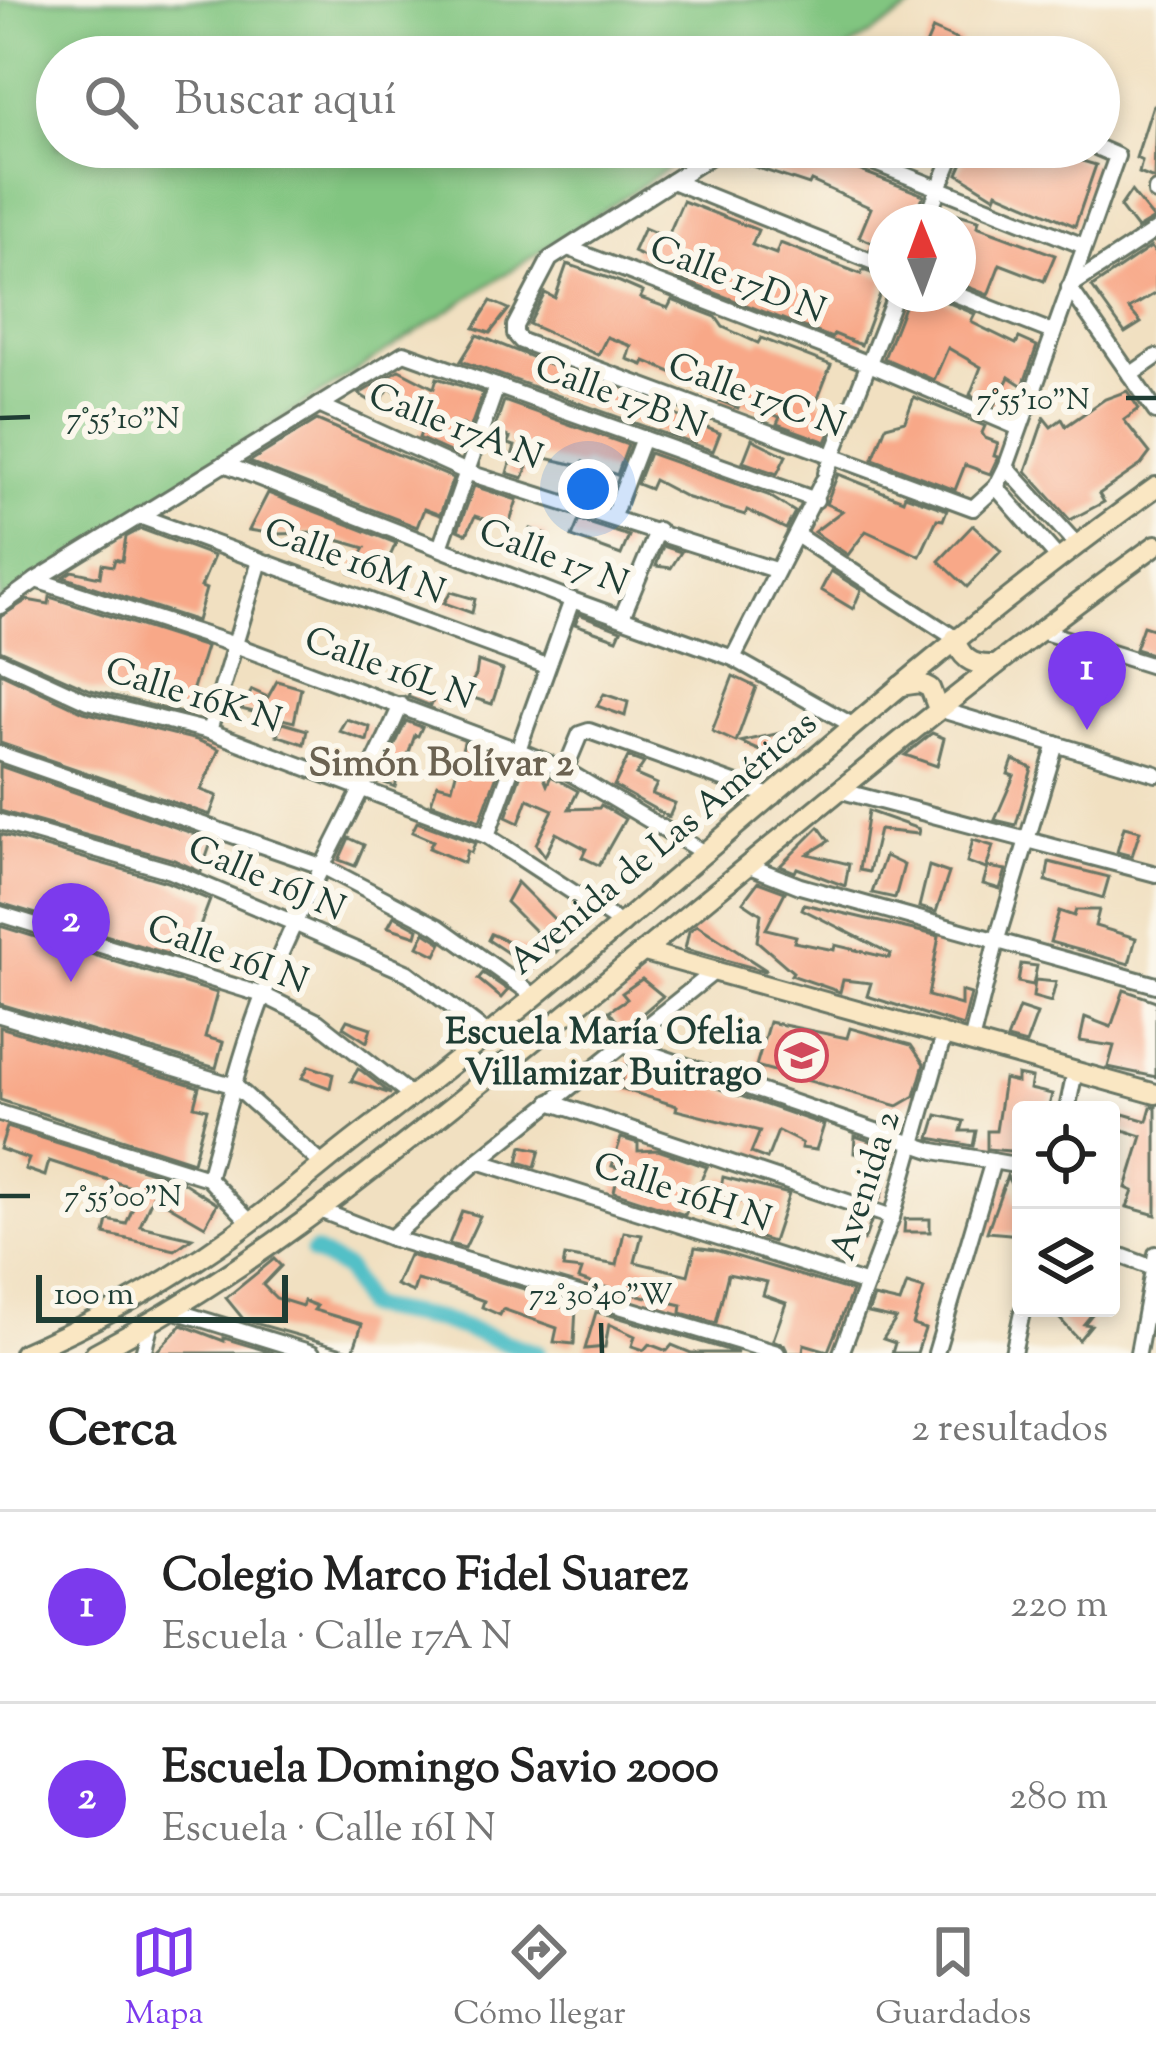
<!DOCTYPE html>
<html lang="es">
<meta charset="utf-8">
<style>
:root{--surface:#fff;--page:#f6f6f6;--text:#222;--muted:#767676;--line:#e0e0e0;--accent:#7c3aed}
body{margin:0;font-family:"Sorts Mill Goudy",serif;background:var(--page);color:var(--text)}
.controls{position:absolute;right:36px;bottom:36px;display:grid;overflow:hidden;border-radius:12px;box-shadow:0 6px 18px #0003}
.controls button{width:108px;height:108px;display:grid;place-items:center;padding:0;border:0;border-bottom:3px solid var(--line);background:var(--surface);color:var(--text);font:60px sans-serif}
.compass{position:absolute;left:868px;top:204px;width:108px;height:108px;border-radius:50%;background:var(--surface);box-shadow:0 6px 18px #0003;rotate:359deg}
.scale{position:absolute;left:36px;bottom:30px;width:252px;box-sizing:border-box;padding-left:12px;border:6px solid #1f3d34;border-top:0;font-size:33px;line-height:42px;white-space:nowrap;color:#1f3d34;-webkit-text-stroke:9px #fbf7ec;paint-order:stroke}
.you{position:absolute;left:588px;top:489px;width:42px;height:42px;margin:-30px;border:9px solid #fff;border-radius:50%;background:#1a73e8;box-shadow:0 0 0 18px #1a73e833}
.badge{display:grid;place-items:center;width:78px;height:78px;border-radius:50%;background:var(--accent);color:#fff;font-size:39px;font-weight:700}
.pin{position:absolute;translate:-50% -99px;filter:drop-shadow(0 3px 6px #0008)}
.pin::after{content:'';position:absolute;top:63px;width:42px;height:36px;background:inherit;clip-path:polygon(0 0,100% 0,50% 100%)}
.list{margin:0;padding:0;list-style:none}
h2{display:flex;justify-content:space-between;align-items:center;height:156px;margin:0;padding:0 48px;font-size:51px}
h2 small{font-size:39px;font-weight:400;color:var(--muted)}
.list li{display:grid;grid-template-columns:78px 1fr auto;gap:36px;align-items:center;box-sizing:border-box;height:192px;padding:0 48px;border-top:3px solid var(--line)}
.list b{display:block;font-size:45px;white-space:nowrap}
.list p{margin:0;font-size:39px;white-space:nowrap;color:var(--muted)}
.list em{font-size:39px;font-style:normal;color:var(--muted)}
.icon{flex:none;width:66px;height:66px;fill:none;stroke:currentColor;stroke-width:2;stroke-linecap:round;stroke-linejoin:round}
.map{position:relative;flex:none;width:1156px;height:1353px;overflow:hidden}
.search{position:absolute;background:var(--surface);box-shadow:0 6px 18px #0003;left:36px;right:36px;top:36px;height:132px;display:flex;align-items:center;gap:30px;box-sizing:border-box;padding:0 42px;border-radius:66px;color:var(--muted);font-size:45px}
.sheet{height:540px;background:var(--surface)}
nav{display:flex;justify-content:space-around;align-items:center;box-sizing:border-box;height:168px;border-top:3px solid var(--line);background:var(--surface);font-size:33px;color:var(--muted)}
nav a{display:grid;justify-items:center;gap:6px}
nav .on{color:var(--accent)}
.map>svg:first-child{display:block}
.green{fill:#81c580;stroke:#50815a;stroke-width:3}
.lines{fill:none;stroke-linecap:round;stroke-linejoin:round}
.canal{stroke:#52c0c7;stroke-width:18}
.building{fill:#f8a888}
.street-casing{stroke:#687665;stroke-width:20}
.secondary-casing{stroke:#687665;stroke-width:24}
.street{stroke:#fff;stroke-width:14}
.secondary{stroke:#fae7c3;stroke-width:18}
.ticks{fill:none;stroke:#1f3d34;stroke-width:4.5}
.labels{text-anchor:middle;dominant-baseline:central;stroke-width:12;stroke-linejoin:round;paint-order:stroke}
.street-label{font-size:36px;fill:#1f3d34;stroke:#fbf7ec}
.poi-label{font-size:36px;font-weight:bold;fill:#1f3d34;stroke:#fbf7ec;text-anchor:end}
.neighbourhood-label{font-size:39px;font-weight:bold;fill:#6b6251;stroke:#fbf7ec}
.ticks-label{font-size:30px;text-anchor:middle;fill:#1f3d34;stroke:#fbf7ec;stroke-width:12;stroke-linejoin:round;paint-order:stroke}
</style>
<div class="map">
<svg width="1156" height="1353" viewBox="0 0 1156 1353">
<rect width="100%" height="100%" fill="#fbf7ec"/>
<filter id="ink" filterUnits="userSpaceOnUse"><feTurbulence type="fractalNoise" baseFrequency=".00833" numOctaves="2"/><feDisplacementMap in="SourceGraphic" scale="24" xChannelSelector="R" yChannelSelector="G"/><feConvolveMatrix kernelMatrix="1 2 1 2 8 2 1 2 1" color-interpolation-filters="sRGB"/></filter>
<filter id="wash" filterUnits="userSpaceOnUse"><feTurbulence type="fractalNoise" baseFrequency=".004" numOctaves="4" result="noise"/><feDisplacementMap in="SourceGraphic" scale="48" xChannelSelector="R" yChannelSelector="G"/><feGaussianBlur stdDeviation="2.7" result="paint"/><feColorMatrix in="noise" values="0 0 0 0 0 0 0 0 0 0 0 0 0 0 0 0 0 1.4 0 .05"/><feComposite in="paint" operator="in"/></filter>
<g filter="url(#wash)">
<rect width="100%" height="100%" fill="#f1e0c1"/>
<path class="green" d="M0,0H924L835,57H57V147H701L0,602Z"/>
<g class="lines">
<path class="canal" d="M314,1252L346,1269L366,1307L439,1320L536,1353"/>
</g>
<g id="blocks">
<g class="building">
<path d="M933,29L962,42L955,57H940L924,50Z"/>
<path d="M1153,105H1156L1154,179L1139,173L1142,161L1136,158Z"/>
<path d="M743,147L780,159L784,148L828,165L830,159L924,195L910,222H886V255L871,249L874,243L859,237L871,208L811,181L809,185L737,161Z"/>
<path d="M970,147H1077L1072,158L1096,165L1075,226L997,192L995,197L958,174Z"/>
<path d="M1131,191L1154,219L1137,229L1120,207Z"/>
<path d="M683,201L758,230L752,245L776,254L780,243L861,274L863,270L886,278L861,345L834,334L832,338L679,279L681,273L633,252L644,228L667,238Z"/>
<path d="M958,214L979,220L977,226L1055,255L1044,281L1000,264L988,295L958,283L964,258L958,256Z"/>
<path d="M1151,247L1156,254V293L1129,309L1141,323L1125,333L1092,287Z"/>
<path d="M567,264L620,282L643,292L640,298L668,308L672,300L716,317L723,327L758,343L761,338L831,365L817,401L839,410L826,442L777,424L780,417L740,402L738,408L720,401L723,394L645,361L643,365L627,359L631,346L607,337L598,355L529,324L545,293L555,298Z"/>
<path d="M909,294H926L947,302L975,314L971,322L1016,344L1019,338L1037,346L1023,386L1009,377L995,405L970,395L981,367L948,348L934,380L884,358Z"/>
<path d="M491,301L509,309L490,333L474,328Z"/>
<path d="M477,335L720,433L713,451L461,361Z"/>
<path d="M399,370L434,388L437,378L483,393L470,429L463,425L452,453L419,438L430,410L389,388L382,399L375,396L372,402L359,394Z"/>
<path d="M1127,391L1139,409L1124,420L1150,453L1141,465L1099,494L1104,502L1070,520L1026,471L1044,418L1051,427L1062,419L1066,426L1105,399Z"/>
<path d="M914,397L985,426L982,433L985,438L998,443L994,456L998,457L990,474L965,465L955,490L873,459L886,426L905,421Z"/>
<path d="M504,401L628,445L617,475L583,462L581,466L532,455L523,478L507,473L515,446L507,444L510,438L494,430Z"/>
<path d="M317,420L453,478L440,515L424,509L417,527L249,462Z"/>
<path d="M752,439L786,456L777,474L743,462Z"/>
<path d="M649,453L768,495L795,512L786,529L747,510L745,515L688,498L654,480L650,489L637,484Z"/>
<path d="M838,474L903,500L905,495L947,510L943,520L937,519L920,556L866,531L848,555L814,532L842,511L826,504Z"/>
<path d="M474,486L517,500L508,527L475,516L467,534L458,530Z"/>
<path d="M268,493L396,543L387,563L382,561L377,583L350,573L365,548L334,539L329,565L301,555L314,533L275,534L249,530Z"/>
<path d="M579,520L629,536L621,555L572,537Z"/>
<path d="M973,525L1001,551L967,587L939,561Z"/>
<path d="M141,529L214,556L201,587L206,589L197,621L63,577L72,571L100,577L102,564L113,566L115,559L122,561L126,537Z"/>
<path d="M531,529L547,535L537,561L521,555Z"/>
<path d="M663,546L681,552L671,568L656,566Z"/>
<path d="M831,571L861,590L853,609L821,590Z"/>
<path d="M451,592L475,599L472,613L444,603Z"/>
<path d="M50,597L206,647L185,714L91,690L0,650V617L27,600L49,604Z"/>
<path d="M579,614L621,630L617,639L575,624Z"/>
<path d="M1143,626L1156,630L1155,655L1135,649Z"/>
<path d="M478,661L503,670L492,704L464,695L476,675Z"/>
<path d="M0,673L84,712L197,740L219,749L201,790L217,796L210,815L0,743Z"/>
<path d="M733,676L756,687L736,742L712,731Z"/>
<path d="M277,681L301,688L294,722L241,709L252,690L268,697Z"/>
<path d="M413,685L435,695L431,706L408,697Z"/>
<path d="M604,694L628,702L625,716L597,706Z"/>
<path d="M346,719L370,727L367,741L339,731Z"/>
<path d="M406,721L422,727L418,736L415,735L407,758H404L395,787L380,781L395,762L388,760Z"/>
<path d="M283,723L307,730L304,744L276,735Z"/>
<path d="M785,732L797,733L804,745L791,746L777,758L740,742Z"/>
<path d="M932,733L944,738L937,766L905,755Z"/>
<path d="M464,742L483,749L480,757L501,764L480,821L431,803L437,784L452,788Z"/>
<path d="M628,757L644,763L636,775L657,784L652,794L675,803L669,817L614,786Z"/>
<path d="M1013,760L1032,768L1016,825L995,820L1014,776L1008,774Z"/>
<path d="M524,765L542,773L547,785L551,776L578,791L569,809L599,808L601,805L625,819L599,865L582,857L586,849L556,833L545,856L536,844L553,810L528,799L519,823L506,817Z"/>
<path d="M0,766L212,840L201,872L174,860L0,811Z"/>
<path d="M868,811L919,829L918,834L879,830L869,872L859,870Z"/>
<path d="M417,822L475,843L471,853L467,851L464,863L429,848L433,841L412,832Z"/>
<path d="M819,827L829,841L808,854L849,864L845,886L797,868L795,872L780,866Z"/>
<path d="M1124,827L1140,831L1132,856L1117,852Z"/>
<path d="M0,834L167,882L210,900L198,932L210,937L200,964L0,903Z"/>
<path d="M349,838L364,845L355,866L339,860Z"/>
<path d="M973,840L993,846L986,869L967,862Z"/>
<path d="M885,856L904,865L895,898L872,893Z"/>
<path d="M1049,862L1109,877L1103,898L1046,881Z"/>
<path d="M929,866L949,873L936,912L919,907Z"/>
<path d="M988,867L1006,870L1000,889L983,884Z"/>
<path d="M517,882L571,936L556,952L506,902Z"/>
<path d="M758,882L785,892L766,929L796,936L794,942L834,950L835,945L889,958L891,954L802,909L804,904L939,936L928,996L961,1005V991L971,994L963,1026L867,996L871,983L843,980L840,992L791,975L793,972L757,941L761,914L743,902Z"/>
<path d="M1076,910H1099L1095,926L1136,938L1129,964L1050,942L1059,911L1074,916Z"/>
<path d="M394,916L418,929L416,936L388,927Z"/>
<path d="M697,925L766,970L765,971L685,949L689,931Z"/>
<path d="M0,926L217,993L205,1037L223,1042L216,1068L0,1004Z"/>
<path d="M425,932L442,943L436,955L418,946Z"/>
<path d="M491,934L543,956L532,969L488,940Z"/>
<path d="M1021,964L1037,966L1033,985L1018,982Z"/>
<path d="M483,973L508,990L501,998L478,979Z"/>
<path d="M642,979L663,996L623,1030L609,1011L627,999L622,993Z"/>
<path d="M1035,980L1056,982L1051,1002L1033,997Z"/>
<path d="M1124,990L1156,1001V1077L1108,1067L1114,1046L1080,1041L1085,1017L1111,1027Z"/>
<path d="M1019,1008L1037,1014L1026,1044L1007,1039Z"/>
<path d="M347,1020L371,1028L367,1042L343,1027Z"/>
<path d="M769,1022L847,1038L850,1028L911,1045L924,1064L915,1096L898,1106L756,1066Z"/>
<path d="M0,1027L199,1087L194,1106L207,1109L193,1162L0,1100Z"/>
<path d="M630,1058L824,1125L816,1150L801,1148L802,1143L778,1131L767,1159L751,1153L760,1131L676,1110L677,1106L619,1088Z"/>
<path d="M309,1066L333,1074L330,1088L302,1078Z"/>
<path d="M358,1069L362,1071L391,1094L351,1081Z"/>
<path d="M1017,1075L1032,1078L1030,1089L1052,1094L1048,1110H1021V1152L987,1149V1131H996L1004,1079L1017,1082Z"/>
<path d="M1151,1107H1156V1215L1127,1207L1133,1191L1126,1188L1142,1136L1120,1129L1123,1114L1147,1121Z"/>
<path d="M937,1115L964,1121L961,1131H976L973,1146L930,1138Z"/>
<path d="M7,1127L181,1181L217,1204L205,1226L153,1196L140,1226L192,1238L175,1250L105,1234L108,1220L126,1224L140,1190L49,1161L45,1176L25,1169L29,1159L0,1149Z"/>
<path d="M855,1136L882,1145L881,1159L854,1153Z"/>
<path d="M621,1138L638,1143V1151L658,1150L707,1167L685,1215L614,1192L619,1168L612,1166Z"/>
<path d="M522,1146L540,1150L535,1167L518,1162Z"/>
<path d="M1007,1176L1016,1194L1014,1201L1021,1203V1235L987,1232Z"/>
<path d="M723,1177L789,1194L773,1242L757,1237L765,1206L719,1197Z"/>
<path d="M863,1180L884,1187L880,1199L858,1194Z"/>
<path d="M462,1211L480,1216L465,1248L449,1244Z"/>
<path d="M849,1214L871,1222L864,1241L842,1235Z"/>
<path d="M905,1219H930V1232H904Z"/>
<path d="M624,1232L642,1235L635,1262L688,1275L695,1247L715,1250L852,1291L828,1351L804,1344L803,1353H788L784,1345L773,1340L786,1303L763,1295L767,1282L728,1274L716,1323L681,1313L682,1305L600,1286L579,1279L582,1270L563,1268L565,1256L617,1265Z"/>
<path d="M409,1255L565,1301L563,1307H576L574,1344L554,1342L557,1328L503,1309L500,1315L482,1307L484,1301L448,1288L417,1280L413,1292L396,1285Z"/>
<path d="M274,1259L281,1266L263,1285L276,1298L302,1306L304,1301L317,1306L314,1310L362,1324L353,1351L244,1320L226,1298Z"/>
<path d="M907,1284L924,1289L913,1325L925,1329L917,1353H892L895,1343L883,1339L896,1319L868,1313L874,1297L900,1303Z"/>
<path d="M1050,1308H1097L1084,1324L1091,1325L1079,1340Z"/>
<path d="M596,1312L610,1315L738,1353H691L672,1345L667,1351L649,1344L644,1350L632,1346L635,1336L609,1324L605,1347L585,1349Z"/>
<path d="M182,1325L224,1341V1338L274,1353H155Z"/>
</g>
</g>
</g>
<g filter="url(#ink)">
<use href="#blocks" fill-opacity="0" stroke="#687665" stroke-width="3"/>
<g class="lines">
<defs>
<g id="street">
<path d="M868,57H878"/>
<path d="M725,147L550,259L515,326V334L521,341L973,508L996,487L1006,467L1117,156L1096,147"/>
<path d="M835,147L1084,246"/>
<path d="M672,181L886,267"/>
<path d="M1156,190V193"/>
<path d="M925,222L956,147"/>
<path d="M1156,230L1069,287L1156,412"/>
<path d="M568,248L867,363L1017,427"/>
<path d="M955,294L1052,332"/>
<path d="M1130,375L1156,357"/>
<path d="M319,405L469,473L775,570"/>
<path d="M224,464L572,600L733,658L854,726"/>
<path d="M1006,467L1076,544"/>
<path d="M826,473L896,294"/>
<path d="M996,487L1058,558"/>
<path d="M139,516L547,666"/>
<path d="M613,516L643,438"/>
<path d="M798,536L955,638"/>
<path d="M440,548L497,386"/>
<path d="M36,580L235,645L517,750L565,770L706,854"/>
<path d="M0,606L36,580L404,353L816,500"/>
<path d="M622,617L658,530"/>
<path d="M1041,631L1156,667"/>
<path d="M733,658L823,481"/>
<path d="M0,661L87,701L209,731L487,836L623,925"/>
<path d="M938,709L1156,774"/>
<path d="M209,731L260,561"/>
<path d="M0,754L324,867L437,926L536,997"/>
<path d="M565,770L580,734L589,731L773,797"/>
<path d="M842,791L1156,874"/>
<path d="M0,822L171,871L294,923L408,973L489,1035"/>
<path d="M487,836L572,600"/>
<path d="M747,865L800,886L1156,985"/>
<path d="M0,914L263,995L318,1022L412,1096"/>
<path d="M0,1015L235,1086L322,1164"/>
<path d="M971,1042L997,939L1056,744"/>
<path d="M623,1044L934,1151L1021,1166"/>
<path d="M550,1102L892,1217"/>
<path d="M1067,1110L1075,1071"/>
<path d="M0,1113L208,1178L250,1222"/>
<path d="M478,1161L867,1284"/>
<path d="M208,1178C226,1116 241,1051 265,991C304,893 359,802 401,705"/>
<path d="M322,1211L391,1238L777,1353"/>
<path d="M391,1238L478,1161L715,971"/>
<path d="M1111,1252L1156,1269"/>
<path d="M175,1311L312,1353"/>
<path d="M143,1353L151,1323"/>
<path d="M841,1353L892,1217L944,1035"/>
<path d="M936,1353L993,1161"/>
<path d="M1013,1353L1023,1308"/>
<path d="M1138,1353L1156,1254"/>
</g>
<g id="secondary">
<path d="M955,638C960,657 972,666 992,665"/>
<path d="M900,686L920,683L930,688L938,709"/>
<path d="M645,952L1156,1094"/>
<path d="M24,1353C109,1316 186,1272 259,1216C293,1190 325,1162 359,1136C633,930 877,686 1156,487"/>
<path d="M95,1353C253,1270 379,1165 517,1054C729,884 935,704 1156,545"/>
</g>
</defs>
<use href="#street" class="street-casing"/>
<use href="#secondary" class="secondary-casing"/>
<use href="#street" class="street"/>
<use href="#secondary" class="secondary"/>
</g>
</g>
<path class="ticks" d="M1126,398H1156M0,418L30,417M0,1196H30M601,1323L602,1353"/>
<defs>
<symbol id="school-ring" viewBox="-11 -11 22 22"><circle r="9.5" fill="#fbf7ec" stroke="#d1495b" stroke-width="1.5"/><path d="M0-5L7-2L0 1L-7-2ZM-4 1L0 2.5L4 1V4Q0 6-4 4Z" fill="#d1495b"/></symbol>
</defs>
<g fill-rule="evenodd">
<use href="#school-ring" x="772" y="1026" width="59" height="59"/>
</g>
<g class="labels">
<g class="street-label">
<text transform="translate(737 281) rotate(21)">Calle 17D N</text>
<text transform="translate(756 397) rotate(20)">Calle 17C N</text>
<text transform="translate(620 398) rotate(20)">Calle 17B N</text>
<text transform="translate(455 428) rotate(21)">Calle 17A N</text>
<text transform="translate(553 559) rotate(21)">Calle 17 N</text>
<text transform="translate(354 563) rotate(20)">Calle 16M N</text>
<text transform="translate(389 670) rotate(20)">Calle 16L N</text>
<text transform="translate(193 697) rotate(17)">Calle 16K N</text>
<text transform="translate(664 844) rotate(-40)">Avenida de Las Américas</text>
<text transform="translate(266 880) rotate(23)">Calle 16J N</text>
<text transform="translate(227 956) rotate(20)">Calle 16I N</text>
<text transform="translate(867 1186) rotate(-72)">Avenida 2</text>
<text transform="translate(682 1194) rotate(18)">Calle 16H N</text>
</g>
<g class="poi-label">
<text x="762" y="1034">Escuela María Ofelia<tspan x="762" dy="41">Villamizar Buitrago</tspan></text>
</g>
<g class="neighbourhood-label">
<text x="441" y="766">Simón Bolívar 2</text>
</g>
</g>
<g class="ticks-label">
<text x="1033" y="409">7°55'10"N</text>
<text x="123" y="428">7°55'10"N</text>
<text x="123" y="1206">7°55'00"N</text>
<text x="601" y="1304">72°30'40"W</text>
</g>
</svg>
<div class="controls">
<button><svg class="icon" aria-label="locate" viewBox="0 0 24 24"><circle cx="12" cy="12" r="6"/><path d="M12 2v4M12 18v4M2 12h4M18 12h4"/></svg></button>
<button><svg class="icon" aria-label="layers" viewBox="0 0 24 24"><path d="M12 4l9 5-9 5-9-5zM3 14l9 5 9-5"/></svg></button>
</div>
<svg class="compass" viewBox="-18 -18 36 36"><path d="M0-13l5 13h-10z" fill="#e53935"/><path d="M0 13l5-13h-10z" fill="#767676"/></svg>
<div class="scale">100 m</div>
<div class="you"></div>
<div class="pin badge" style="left:1087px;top:730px">1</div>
<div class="pin badge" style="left:71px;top:982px">2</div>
<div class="search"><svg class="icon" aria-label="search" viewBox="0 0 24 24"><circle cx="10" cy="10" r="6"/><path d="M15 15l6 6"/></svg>Buscar aquí</div>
</div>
<section class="sheet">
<h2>Cerca<small>2 resultados</small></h2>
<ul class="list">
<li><span class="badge">1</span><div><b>Colegio Marco Fidel Suarez</b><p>Escuela · Calle 17A N</p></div><em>220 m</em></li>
<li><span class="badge">2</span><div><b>Escuela Domingo Savio 2000</b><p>Escuela · Calle 16I N</p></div><em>280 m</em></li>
</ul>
</section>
<nav>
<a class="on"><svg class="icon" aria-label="map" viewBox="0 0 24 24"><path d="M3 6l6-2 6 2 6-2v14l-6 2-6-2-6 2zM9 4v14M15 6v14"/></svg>Mapa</a>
<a><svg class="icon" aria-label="directions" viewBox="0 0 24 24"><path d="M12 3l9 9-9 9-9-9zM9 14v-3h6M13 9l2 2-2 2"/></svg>Cómo llegar</a>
<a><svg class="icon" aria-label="saved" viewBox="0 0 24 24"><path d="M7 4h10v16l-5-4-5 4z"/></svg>Guardados</a>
</nav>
